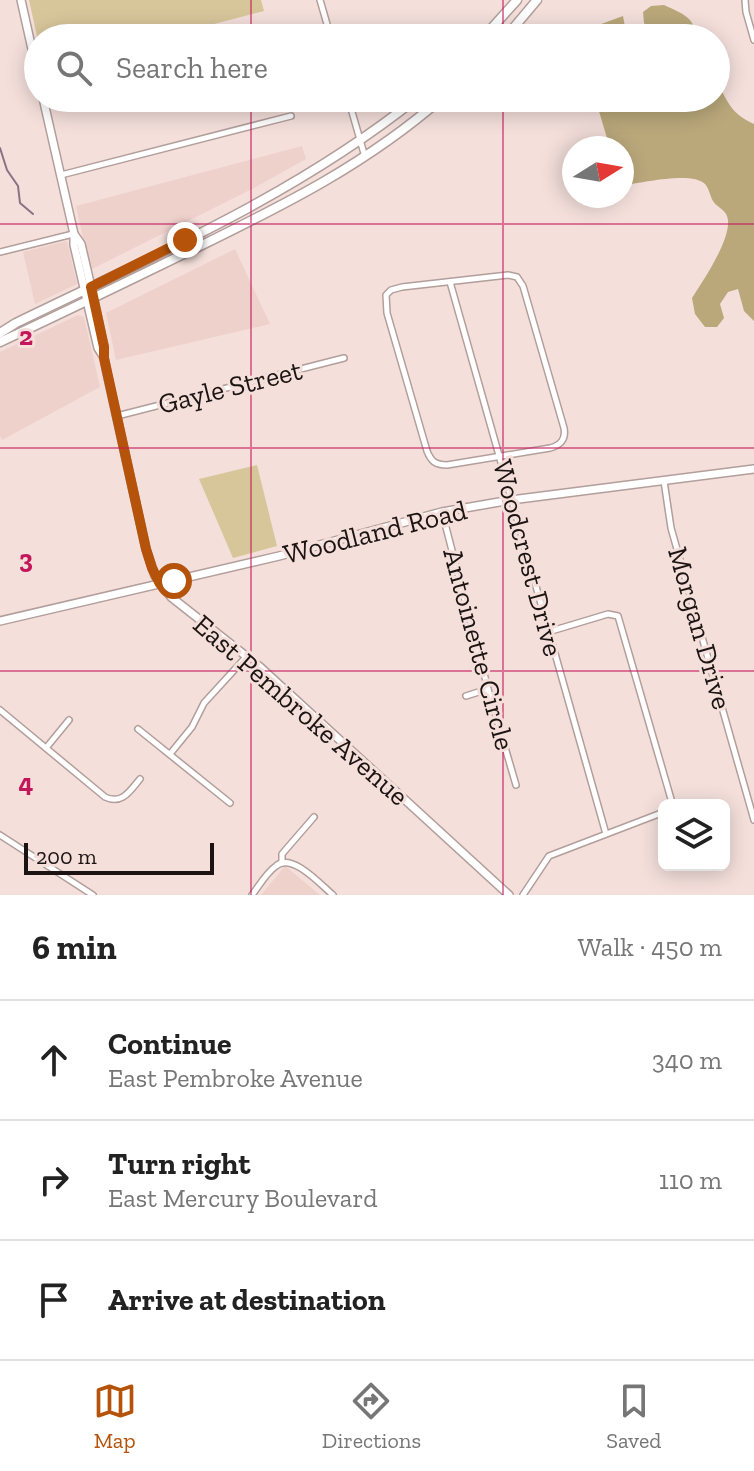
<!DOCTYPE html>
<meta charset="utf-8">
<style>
:root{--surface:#fff;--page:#f2f2f2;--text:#222;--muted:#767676;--line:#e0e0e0;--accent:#b45309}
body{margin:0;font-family:"Zilla Slab",serif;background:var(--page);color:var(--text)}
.controls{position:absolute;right:24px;bottom:24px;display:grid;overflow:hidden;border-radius:12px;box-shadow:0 4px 20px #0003}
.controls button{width:72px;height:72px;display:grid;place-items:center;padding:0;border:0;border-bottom:2px solid var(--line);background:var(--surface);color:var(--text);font:40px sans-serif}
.compass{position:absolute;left:562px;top:136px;width:72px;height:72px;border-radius:50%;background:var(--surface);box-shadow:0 4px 20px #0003;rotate:79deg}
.scale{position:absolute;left:24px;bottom:20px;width:190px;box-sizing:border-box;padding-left:8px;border:4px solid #1b1412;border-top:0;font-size:22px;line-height:28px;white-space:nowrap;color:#1b1412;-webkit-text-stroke:6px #f4dfdb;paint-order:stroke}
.stop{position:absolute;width:24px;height:24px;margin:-18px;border:6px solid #b45309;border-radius:50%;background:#fff}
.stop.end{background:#b45309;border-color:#fff;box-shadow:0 2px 8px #0008}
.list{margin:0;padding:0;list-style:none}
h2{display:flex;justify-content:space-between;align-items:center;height:104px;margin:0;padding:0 32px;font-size:34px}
h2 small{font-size:26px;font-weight:400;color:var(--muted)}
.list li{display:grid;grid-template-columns:52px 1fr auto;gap:24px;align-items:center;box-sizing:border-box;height:120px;padding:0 32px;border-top:2px solid var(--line)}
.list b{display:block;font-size:30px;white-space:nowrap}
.list p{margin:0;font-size:26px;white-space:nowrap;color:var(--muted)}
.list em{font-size:26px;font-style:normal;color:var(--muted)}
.icon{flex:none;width:44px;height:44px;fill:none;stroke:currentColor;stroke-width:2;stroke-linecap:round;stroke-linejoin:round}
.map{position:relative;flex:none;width:754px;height:895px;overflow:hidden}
.search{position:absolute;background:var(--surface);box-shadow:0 4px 20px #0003;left:24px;right:24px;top:24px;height:88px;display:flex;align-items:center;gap:20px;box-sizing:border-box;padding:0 28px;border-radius:44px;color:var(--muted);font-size:30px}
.sheet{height:464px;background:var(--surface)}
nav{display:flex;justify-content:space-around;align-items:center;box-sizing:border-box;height:112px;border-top:2px solid var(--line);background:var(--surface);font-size:22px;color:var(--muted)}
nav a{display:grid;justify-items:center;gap:4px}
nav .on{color:var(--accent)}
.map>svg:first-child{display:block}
.built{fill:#efd1cb}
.green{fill:#d8c69b}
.forest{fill:#baa87b}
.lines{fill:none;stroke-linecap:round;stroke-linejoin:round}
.stream{stroke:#8d7086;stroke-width:2}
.minor-casing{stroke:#b29e9b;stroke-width:8}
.secondary-casing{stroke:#b29e9b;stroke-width:10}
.primary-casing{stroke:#b29e9b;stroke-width:11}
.minor{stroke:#fff;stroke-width:5}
.secondary{stroke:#fff;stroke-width:7}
.primary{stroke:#fff;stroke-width:8}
.route{stroke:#b45309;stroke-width:10}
.grid{fill:none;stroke:#c2185b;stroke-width:2;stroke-opacity:0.55}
.labels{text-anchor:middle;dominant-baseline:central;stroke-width:6;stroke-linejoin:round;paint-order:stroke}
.street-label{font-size:28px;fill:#1b1412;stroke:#f4dfdb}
.grid-label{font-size:26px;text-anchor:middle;font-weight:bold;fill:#c2185b;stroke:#f4dfdb;stroke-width:6;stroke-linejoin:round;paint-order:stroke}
</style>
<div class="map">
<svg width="754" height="895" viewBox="0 0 754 895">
<rect width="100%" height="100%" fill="#f4dfdb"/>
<g class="built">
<path d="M302,146L306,159L252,189L90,270L76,206Z"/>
<path d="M67,241L77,284L35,304L23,252Z"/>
<path d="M235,249L270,324L116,360L106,313Z"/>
<path d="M78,315L84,317L100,387L2,440L0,436V352Z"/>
<path d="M285,866L320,895H261Z"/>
</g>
<g class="green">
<path d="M29,0H261L264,11L161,38H38V41Z"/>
<path d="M257,465L277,546L233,558L199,479Z"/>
</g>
<g class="forest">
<path d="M664,5C685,15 691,15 699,38H653L644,23L643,12L651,6Z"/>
<path d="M623,16L625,27C613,41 592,38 575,38L574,34Z"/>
<path d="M716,79C727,101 731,114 754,124V321L744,311L738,289L728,292L720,304L724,318L717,327H705L695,314L692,298C702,282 737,232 726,214C723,209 716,206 713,201C710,196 709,188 705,184C692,171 642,183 625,185L622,182V148H610L595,98H716Z"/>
</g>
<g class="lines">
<path class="stream" d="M0,148L7,170L18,186L20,203L33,214"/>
<defs>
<g id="minor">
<path d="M320,0L331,38"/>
<path d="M745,0L746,12L754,40"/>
<path d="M348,98L365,157"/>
<path d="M61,175L291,116"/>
<path d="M0,252L73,234"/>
<path d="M508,275L517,277L523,286L564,428C566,439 561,445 550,448L447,465C435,465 431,461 427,451L387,313L386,295L391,290L402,287Z"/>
<path d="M450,282L606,834"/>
<path d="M117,416L344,358"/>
<path d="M664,481L671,528L754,820"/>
<path d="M442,512L488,689L516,785"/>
<path d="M548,632L608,614L618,616L671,799V805"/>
<path d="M466,696L488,689"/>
<path d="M0,710L105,797C122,805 130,791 140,779"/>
<path d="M138,729L230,803"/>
<path d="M46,748L69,720"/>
<path d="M170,754L192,727L204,703L247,656"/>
<path d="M0,835L93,895"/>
<path d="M282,862V854L314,817"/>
<path d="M252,895C259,886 266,873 276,866C292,852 321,885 333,895"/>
<path d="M523,895L549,856L664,812"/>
</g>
<g id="secondary">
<path d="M21,0L38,76"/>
<path d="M43,98L74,234V245L98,348L103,356"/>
<path d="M74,234L81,244L91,287L104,347V358L107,373L146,549L155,576L171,597L260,667L509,895"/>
<path d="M0,621L279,556L442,512L511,500L754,469"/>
</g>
<g id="primary">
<path d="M483,38L517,0"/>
<path d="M505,38L537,0"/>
<path d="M0,333L16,323C154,256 297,194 417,98"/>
<path d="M0,342C67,311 132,279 198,247C286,204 368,163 442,98"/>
</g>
</defs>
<use href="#minor" class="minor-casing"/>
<use href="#secondary" class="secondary-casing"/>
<use href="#primary" class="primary-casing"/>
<use href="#minor" class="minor"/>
<use href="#secondary" class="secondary"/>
<use href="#primary" class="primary"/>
</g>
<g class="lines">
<path class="route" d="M174,581L160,584L152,568L146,549L104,358V347L91,287L185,240"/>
</g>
<path class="grid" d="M251,0V38M503,0V38M251,98V895M503,98V895M0,224H754M0,448H754M0,671H754"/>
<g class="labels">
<g class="street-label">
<text transform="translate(230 387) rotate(-14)">Gayle Street</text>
<text transform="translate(375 532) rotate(-14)">Woodland Road</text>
<text transform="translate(528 558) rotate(75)">Woodcrest Drive</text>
<text transform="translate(700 628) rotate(74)">Morgan Drive</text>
<text transform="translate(479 649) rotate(75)">Antoinette Circle</text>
<text transform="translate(301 710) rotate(41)">East Pembroke Avenue</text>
</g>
</g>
<g class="grid-label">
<text x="26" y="345">2</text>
<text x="26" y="568">3</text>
<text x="26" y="792">4</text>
</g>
</svg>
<div class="controls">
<button><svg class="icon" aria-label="layers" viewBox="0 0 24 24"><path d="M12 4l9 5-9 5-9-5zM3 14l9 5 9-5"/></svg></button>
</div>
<svg class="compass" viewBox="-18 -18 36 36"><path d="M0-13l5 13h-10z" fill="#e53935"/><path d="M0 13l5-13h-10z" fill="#767676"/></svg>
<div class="scale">200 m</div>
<div class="stop" style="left:174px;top:581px"></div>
<div class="stop end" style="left:185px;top:240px"></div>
<div class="search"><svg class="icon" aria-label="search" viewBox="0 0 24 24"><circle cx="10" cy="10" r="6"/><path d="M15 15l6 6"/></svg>Search here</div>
</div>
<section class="sheet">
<h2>6 min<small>Walk · 450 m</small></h2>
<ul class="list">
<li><svg class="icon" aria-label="ahead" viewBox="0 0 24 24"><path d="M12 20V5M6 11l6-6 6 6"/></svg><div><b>Continue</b><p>East Pembroke Avenue</p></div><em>340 m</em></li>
<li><svg class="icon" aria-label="right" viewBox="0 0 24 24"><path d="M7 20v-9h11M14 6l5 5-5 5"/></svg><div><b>Turn right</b><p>East Mercury Boulevard</p></div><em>110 m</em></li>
<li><svg class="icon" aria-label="arrive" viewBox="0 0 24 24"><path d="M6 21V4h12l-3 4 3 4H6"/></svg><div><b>Arrive at destination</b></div></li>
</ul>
</section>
<nav>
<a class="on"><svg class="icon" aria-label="map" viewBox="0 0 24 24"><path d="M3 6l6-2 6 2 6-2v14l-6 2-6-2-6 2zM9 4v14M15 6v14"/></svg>Map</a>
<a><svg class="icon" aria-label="directions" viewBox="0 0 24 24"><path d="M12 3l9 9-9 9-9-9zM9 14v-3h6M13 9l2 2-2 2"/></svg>Directions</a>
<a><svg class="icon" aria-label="saved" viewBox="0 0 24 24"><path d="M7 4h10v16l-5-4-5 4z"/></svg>Saved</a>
</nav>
